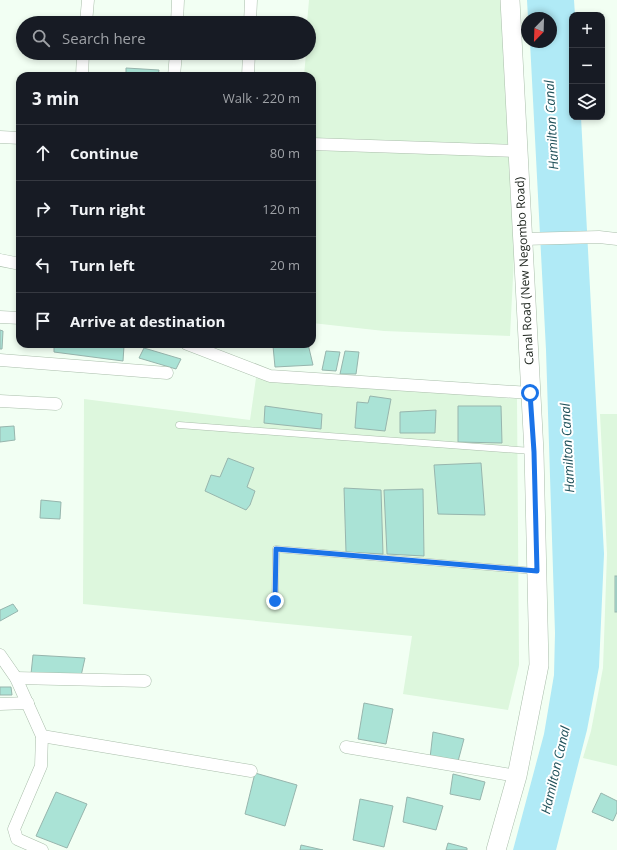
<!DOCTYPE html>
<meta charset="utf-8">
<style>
:root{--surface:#171b24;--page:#20242c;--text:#f1f3f6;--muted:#9ea1a6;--line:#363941}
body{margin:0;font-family:"Open Sans",sans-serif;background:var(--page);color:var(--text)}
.controls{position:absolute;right:12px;top:12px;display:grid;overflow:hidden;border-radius:8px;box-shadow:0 2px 6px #0003}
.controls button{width:36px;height:36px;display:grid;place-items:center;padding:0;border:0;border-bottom:1px solid var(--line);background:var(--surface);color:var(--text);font:20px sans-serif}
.compass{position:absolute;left:521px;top:12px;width:36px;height:36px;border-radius:50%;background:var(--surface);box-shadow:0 2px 6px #0003;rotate:203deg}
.stop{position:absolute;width:12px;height:12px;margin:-9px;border:3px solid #1a73e8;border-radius:50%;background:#fff}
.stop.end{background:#1a73e8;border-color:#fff;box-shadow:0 1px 4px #0008}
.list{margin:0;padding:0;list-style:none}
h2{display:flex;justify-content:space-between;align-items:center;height:52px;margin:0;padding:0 16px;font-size:17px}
h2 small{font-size:13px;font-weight:400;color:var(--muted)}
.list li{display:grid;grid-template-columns:26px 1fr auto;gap:12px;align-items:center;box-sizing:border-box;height:56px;padding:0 16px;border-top:1px solid var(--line)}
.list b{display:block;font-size:15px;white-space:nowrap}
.list em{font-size:13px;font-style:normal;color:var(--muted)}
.icon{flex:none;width:22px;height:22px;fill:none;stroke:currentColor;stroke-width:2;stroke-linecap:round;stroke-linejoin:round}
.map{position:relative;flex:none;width:617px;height:850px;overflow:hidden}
.search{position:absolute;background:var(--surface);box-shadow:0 2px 6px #0003;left:16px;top:16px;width:300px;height:44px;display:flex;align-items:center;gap:10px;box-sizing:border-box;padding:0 14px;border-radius:22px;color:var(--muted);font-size:15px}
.panel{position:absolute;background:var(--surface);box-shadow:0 2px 6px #0003;left:16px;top:72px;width:300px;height:276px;border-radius:12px}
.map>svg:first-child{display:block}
.built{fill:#ddf7dd}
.water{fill:#b0eaf6}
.building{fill:#aae3d6;stroke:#97b5ad}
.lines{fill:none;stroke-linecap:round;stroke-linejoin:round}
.lane-casing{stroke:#aabeab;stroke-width:7}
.street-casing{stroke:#aabeab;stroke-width:13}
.primary-casing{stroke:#aabeab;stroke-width:20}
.lane{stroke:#fff;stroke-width:6}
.street{stroke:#fff;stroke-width:12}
.primary{stroke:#fff;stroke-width:19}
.route{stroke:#1a73e8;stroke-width:5}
.labels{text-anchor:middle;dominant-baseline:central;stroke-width:4;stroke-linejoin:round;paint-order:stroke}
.street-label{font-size:12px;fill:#192019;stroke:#fff}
.water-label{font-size:13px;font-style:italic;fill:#21525b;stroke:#fff}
</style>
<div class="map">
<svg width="617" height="850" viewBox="0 0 617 850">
<rect width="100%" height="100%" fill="#f2fff3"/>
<g class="built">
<path d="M309,0H503L515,238L510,336L384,331L312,323V76H304L306,53H309V23H307Z"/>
<path d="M256,378L517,399L519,665L508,710L403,694L412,636L83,604L84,399L250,420Z"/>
<path d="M600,414H617V766L583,758L591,731L603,668L607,554Z"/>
</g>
<path class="water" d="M527,0H574L575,15H572V117H581L604,554L599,667L587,730L556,850H513L544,734L554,675L555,633L546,350L530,42H551V18H528Z"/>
<g class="building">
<path d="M126,68L159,70L158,76H126Z"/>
<path d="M0,330L3,331L2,349H0Z"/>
<path d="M54,344H114L124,346L123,361L54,352Z"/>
<path d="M308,344L313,365L275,367L273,346Z"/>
<path d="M144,348L181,359L176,369L139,358Z"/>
<path d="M326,351L340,352L336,371L322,370Z"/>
<path d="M345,351L359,352L356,374H340Z"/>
<path d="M370,396L391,399L385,431L355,428L357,402L368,403Z"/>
<path d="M265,406L322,414L321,429L264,423Z"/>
<path d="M458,406H501L502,443L458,442Z"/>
<path d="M436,410L435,433H400V412Z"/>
<path d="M14,426L15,440L0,442V427Z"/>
<path d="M228,458L254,468L247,487L255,491L250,505L246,510L205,491L211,475L220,477Z"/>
<path d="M481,463L485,515L438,514L434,465Z"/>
<path d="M344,488L381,490L383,554L346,552Z"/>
<path d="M423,489L424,556L387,554L384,490Z"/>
<path d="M41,500L61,502L60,519L40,518Z"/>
<rect x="615" y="576" width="2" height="36"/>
<path d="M13,604L18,611L0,621V610Z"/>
<path d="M33,655L85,658L81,676L31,674Z"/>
<path d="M0,687H11L12,695H0Z"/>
<path d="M364,703L393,709L386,744L358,739Z"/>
<path d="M433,732L464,739L457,765L430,758Z"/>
<path d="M255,773L297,785L285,826L245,814Z"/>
<path d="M453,774L485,782L480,800L450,794Z"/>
<path d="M56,792L87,804L67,848L36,836Z"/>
<path d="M601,793L617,801V812L613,821L592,812Z"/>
<path d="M407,797L443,806L436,830L403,822Z"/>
<path d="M360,799L393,806L384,847L353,840Z"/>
<path d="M448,843L467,848V850H446Z"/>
<path d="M301,845L323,850H300Z"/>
</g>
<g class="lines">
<defs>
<g id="lane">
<path d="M179,425L532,451"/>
<path d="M275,601L276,549L535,571"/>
</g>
<g id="street">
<path d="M86,23L88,0"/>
<path d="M177,23L178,0"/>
<path d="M250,23L251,0"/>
<path d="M82,76L83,53"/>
<path d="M174,76L176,53"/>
<path d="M248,76L249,53"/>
<path d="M0,137L20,138"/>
<path d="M312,144L517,151"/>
<path d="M523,239L599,237L617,239"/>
<path d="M0,260L20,264"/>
<path d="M0,317L20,318"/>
<path d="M187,344L270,376L530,393"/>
<path d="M0,360L167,373"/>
<path d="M0,401L56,404"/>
<path d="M0,655L16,678L42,736L41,766L14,829L17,839L42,850"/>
<path d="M16,678L145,681"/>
<path d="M0,704L28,703"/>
<path d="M42,736L251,771"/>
<path d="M346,747L517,776"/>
</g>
<path id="primary" d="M496,850L517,776L539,665L534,452L510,0"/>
</defs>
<use href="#lane" class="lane-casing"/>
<use href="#street" class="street-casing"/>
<use href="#primary" class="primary-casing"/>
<use href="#lane" class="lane"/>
<use href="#street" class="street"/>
<use href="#primary" class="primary"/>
</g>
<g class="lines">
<path class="route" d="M275,601L276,549L537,571L534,452L530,393"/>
</g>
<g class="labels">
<g class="street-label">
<text transform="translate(524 271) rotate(-93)">Canal Road (New Negombo Road)</text>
</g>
<g class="water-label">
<text transform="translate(551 125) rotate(-93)">Hamilton Canal</text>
<text transform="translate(567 448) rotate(-93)">Hamilton Canal</text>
<text transform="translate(555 770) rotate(-77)">Hamilton Canal</text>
</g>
</g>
</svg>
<div class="controls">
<button>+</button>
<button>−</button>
<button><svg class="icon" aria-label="layers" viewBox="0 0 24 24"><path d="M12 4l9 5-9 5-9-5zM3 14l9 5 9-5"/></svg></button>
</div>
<svg class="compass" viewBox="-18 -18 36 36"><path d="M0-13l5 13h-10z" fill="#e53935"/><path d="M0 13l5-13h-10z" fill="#9ea1a6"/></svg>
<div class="stop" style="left:530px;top:393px"></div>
<div class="stop end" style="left:275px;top:601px"></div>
<div class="search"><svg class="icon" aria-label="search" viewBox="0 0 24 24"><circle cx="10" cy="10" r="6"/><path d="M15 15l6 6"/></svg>Search here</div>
<section class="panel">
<h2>3 min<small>Walk · 220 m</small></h2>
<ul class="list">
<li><svg class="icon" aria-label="ahead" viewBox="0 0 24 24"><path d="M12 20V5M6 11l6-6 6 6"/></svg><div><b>Continue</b></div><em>80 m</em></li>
<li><svg class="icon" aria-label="right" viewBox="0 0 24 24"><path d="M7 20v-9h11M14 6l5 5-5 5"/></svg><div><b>Turn right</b></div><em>120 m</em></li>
<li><svg class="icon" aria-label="left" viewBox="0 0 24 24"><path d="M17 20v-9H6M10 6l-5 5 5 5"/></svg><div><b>Turn left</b></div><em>20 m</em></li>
<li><svg class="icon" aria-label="arrive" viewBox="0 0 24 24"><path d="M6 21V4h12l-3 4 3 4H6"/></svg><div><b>Arrive at destination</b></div></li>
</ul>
</section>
</div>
